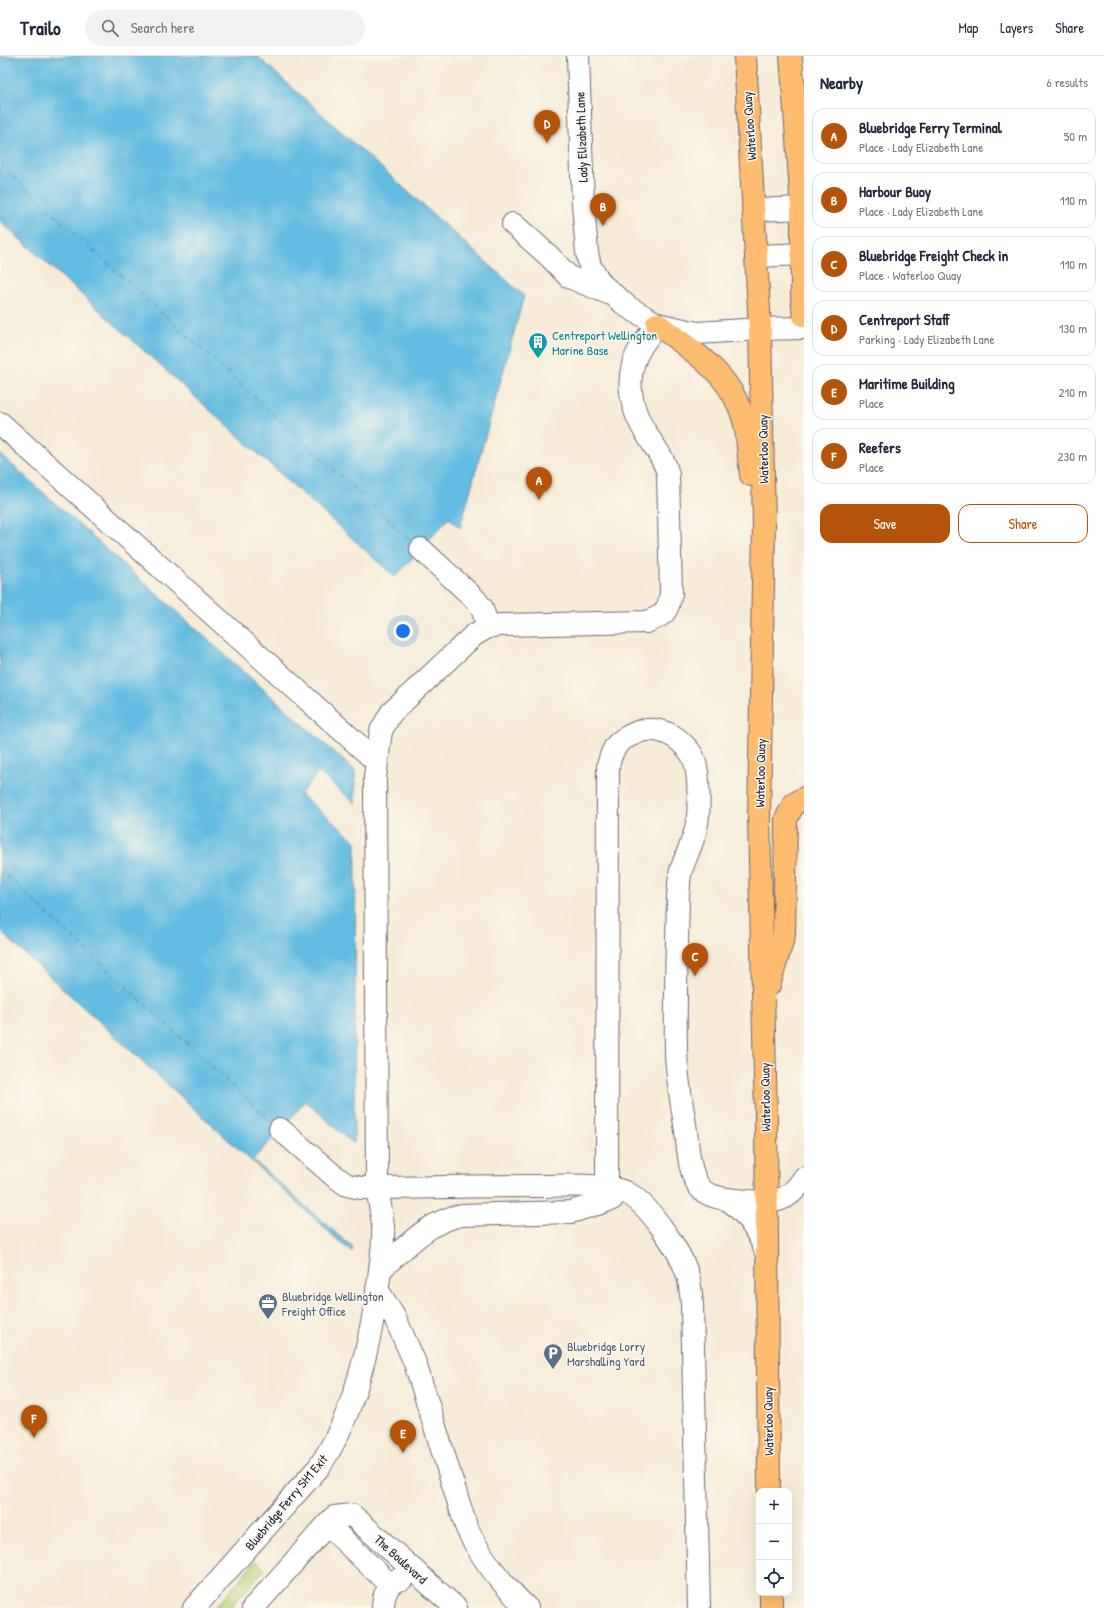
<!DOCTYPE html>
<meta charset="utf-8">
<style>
:root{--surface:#fff;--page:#f2f2f3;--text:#1f2937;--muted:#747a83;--line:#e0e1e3;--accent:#b45309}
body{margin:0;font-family:"Patrick Hand",sans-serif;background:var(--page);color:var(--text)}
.controls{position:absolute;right:12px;bottom:12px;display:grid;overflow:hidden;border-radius:8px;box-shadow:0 4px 16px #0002}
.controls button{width:36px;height:36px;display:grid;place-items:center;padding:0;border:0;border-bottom:1px solid var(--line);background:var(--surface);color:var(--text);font:20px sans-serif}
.you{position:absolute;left:403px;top:575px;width:14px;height:14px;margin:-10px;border:3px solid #fff;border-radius:50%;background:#1a73e8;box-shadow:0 0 0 6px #1a73e833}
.badge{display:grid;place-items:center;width:26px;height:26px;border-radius:50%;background:var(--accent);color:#fff;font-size:13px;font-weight:700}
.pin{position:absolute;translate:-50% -33px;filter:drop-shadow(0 1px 2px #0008)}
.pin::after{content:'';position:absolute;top:21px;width:14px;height:12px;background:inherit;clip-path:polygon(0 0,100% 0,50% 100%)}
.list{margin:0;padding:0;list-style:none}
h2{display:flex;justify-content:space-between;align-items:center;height:52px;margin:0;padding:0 16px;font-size:17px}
h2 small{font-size:13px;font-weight:400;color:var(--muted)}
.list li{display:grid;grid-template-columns:26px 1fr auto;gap:12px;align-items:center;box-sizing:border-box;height:56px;margin:0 8px 8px;padding:0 8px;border:1px solid var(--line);border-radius:12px}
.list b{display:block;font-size:15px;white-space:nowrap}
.list p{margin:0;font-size:13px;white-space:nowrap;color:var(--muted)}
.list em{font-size:13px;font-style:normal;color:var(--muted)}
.actions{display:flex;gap:8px;padding:12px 16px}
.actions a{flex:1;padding:9px 0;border:1px solid var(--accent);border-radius:12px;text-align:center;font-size:14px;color:var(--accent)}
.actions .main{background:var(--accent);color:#fff}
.icon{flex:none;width:22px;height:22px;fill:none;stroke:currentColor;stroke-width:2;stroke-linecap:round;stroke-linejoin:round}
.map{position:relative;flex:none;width:804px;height:1552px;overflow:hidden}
header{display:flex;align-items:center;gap:24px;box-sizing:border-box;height:56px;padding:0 20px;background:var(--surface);border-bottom:1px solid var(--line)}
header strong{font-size:19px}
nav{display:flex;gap:22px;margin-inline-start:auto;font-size:14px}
.search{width:280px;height:36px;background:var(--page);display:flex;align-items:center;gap:10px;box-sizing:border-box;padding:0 14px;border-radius:22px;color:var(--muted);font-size:15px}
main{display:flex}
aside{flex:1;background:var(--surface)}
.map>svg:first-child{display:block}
.green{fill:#b7cf74;stroke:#6c7858}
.water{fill:#64bce1;stroke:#436f8e}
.pier{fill:#f6ebd6}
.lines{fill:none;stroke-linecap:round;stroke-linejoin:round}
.ferry{stroke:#395875;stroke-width:1;stroke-dasharray:5 4;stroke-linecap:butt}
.minor-casing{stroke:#6c6871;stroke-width:24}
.major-casing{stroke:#6c6871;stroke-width:24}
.minor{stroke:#fff;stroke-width:22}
.major{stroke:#fdbc70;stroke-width:22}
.labels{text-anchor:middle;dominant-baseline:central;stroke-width:3;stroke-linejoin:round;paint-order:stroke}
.street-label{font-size:13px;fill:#22223b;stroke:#fbf7ec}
.culture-label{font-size:13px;fill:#0d838f;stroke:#fbf7ec;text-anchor:start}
.service-label{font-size:13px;fill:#4e5e75;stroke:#fbf7ec;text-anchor:start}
</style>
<header>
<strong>Trailo</strong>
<div class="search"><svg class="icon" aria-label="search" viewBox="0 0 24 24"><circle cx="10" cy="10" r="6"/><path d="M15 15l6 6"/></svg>Search here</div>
<nav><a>Map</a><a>Layers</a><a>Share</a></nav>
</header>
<main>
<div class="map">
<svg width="804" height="1552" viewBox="0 0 804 1552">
<rect width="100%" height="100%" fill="#fbf7ec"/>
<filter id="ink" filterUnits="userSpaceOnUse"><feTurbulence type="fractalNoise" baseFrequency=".025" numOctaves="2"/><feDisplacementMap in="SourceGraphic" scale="8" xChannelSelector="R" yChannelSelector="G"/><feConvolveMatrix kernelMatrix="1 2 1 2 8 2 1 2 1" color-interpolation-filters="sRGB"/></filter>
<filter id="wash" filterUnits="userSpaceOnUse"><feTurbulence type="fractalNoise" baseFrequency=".012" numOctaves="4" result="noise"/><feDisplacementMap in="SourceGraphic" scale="16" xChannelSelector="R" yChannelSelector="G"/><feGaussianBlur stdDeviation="0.9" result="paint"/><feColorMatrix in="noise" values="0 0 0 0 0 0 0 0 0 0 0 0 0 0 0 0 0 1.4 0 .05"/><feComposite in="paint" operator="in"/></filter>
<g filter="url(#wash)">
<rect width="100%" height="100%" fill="#f6ebd6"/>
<path class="green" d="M256,1505L265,1513L230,1552H215Z"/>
<g class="water">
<path d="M0,0H257L524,240L460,472L449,462L395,521L0,165Z"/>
<path d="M0,398L355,715V748L319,717L301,738L356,785L354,1087L345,1081L306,1045L253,1104L354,1193L351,1196L0,875Z"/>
</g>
<path class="pier" d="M319,717L355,748V750L319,720L304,738L355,782L356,785L301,738Z"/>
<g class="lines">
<g class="ferry">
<path d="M0,109L413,486"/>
<path d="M0,814L272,1066"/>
</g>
</g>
</g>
<g filter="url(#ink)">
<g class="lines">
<defs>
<g id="minor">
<path d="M578,0L583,147L587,197L590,210L602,229L628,251L657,268L697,277L760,273L804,272"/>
<path d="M754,154L804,152"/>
<path d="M513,168L549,200L569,221L608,237"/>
<path d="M756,200L804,198"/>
<path d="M0,367L376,705"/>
<path d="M421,493L475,543L482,552L488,571"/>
<path d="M280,1073L333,1119L347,1129L361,1132C420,1132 478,1130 537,1130C563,1130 601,1127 625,1136C647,1145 681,1196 688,1220C690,1228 691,1238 692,1247L699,1552"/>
<path d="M727,1143C746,1156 758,1175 766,1196"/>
<path d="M598,1148L606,1139L607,1131L608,710C613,689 618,684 638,676C650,671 666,675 676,682C682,687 688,692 692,699C700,713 700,757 696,772C693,788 684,803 680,818C679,825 679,833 678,840C677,892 675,945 676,997C677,1023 682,1049 686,1075C688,1093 689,1119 701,1133C711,1143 733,1144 747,1145C774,1147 788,1147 804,1122"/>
<path d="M380,1214C405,1192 428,1165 462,1159L571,1156L612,1143"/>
<path d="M377,1233L396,1264L415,1307L466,1470C480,1502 502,1528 527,1552"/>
<path d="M328,1469L390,1529"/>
<path d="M194,1552L319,1411C355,1358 371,1285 379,1222C381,1205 384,1188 383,1171C382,1158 379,1145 377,1132L375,721L381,675L391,657L474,579L488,571L499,569L646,566C664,560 668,556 671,537L668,418C665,404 655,392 648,380C630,354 623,319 641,291C646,283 652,276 657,268"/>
<path d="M253,1552L334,1461L352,1459L456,1552"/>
<path d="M383,1552C383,1540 388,1524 402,1523"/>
</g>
<g id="major">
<path d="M745,0L760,273L764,469L759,762L766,1063L769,1435"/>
<path d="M791,0L802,152V241L804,260"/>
<path d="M657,268C697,299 735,319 746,373C748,388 749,404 751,419"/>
<path d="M769,929L784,879L786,763L794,748L804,742"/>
<path d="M771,1537V1552"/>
</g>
</defs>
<use href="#minor" class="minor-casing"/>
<use href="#major" class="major-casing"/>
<use href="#minor" class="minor"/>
<use href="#major" class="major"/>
</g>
</g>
<defs>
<symbol id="building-pin" viewBox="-11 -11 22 30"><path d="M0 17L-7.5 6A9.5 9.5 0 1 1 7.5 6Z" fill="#0f9aa8" stroke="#fbf7ec"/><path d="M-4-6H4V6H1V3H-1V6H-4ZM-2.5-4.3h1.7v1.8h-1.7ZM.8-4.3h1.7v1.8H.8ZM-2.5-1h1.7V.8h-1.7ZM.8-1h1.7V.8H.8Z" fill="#fff"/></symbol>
<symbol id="office-pin" viewBox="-11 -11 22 30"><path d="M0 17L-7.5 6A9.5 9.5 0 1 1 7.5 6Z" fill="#5c6f8a" stroke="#fbf7ec"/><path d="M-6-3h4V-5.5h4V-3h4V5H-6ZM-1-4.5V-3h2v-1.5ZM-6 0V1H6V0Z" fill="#fff"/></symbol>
<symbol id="parking-pin" viewBox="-11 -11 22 30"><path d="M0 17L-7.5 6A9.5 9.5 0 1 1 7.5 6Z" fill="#5c6f8a" stroke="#fbf7ec"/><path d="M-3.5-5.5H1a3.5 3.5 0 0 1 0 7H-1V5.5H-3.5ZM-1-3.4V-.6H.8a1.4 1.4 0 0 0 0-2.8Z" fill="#fff"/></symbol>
</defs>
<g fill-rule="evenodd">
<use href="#building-pin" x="527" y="275" width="22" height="30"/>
<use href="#office-pin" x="257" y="1236" width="22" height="30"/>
<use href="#parking-pin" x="542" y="1286" width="22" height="30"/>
</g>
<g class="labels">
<g class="street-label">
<text transform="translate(749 70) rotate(-94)">Waterloo Quay</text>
<text transform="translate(581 81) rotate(-92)">Lady Elizabeth Lane</text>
<text transform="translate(763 393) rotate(-91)">Waterloo Quay</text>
<text transform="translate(760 717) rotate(-89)">Waterloo Quay</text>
<text transform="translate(765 1041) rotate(-91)">Waterloo Quay</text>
<text transform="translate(768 1365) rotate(-91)">Waterloo Quay</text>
<text transform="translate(286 1446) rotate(-50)">Bluebridge Ferry SH1 Exit</text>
<text transform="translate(401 1503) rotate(42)">The Boulevard</text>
</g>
<g class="culture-label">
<text x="552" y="279">Centreport Wellington<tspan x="552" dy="15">Marine Base</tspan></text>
</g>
<g class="service-label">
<text x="282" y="1240">Bluebridge Wellington<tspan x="282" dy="15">Freight Office</tspan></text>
<text x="567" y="1290">Bluebridge Lorry<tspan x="567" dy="15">Marshalling Yard</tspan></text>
</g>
</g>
</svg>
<div class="controls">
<button>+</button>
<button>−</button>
<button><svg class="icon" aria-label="locate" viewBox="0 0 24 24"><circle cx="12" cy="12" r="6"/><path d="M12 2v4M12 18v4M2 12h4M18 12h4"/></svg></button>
</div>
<div class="you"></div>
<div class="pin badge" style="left:539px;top:444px">A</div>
<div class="pin badge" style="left:603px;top:170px">B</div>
<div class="pin badge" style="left:695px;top:920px">C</div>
<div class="pin badge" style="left:547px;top:87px">D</div>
<div class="pin badge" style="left:403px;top:1397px">E</div>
<div class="pin badge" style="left:34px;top:1382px">F</div>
</div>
<aside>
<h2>Nearby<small>6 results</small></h2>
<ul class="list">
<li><span class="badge">A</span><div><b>Bluebridge Ferry Terminal</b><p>Place · Lady Elizabeth Lane</p></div><em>50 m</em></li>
<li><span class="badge">B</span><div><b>Harbour Buoy</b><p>Place · Lady Elizabeth Lane</p></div><em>110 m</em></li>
<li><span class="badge">C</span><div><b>Bluebridge Freight Check in</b><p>Place · Waterloo Quay</p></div><em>110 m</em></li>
<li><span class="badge">D</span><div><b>Centreport Staff</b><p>Parking · Lady Elizabeth Lane</p></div><em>130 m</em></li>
<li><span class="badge">E</span><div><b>Maritime Building</b><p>Place</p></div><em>210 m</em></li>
<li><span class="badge">F</span><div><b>Reefers</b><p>Place</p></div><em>230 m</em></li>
</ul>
<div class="actions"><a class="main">Save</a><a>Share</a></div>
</aside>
</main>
